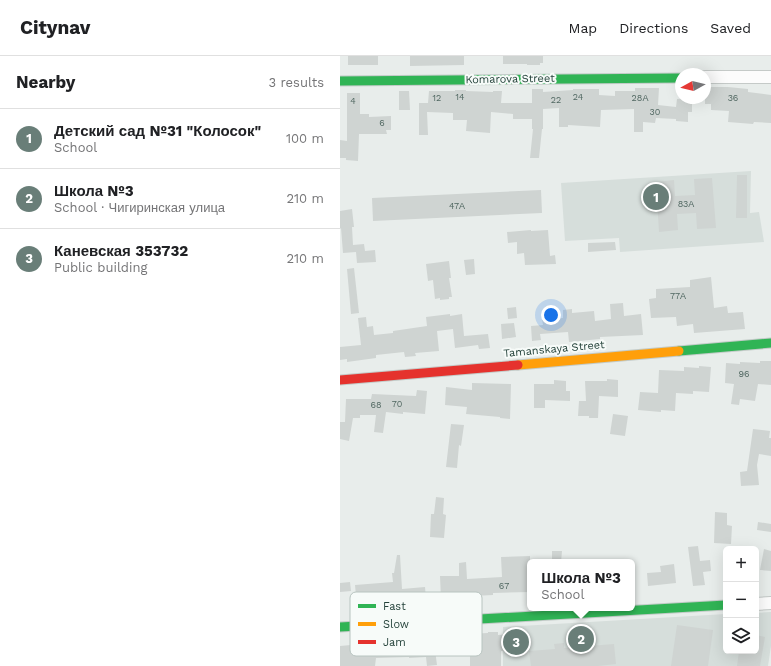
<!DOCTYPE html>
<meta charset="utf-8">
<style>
:root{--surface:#fff;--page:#f6f6f6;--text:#202124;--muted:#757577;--line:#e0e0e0;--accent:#697e78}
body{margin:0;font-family:"Work Sans",sans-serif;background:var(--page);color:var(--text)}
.controls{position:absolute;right:12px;bottom:12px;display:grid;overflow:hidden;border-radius:6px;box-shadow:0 4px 16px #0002}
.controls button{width:36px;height:36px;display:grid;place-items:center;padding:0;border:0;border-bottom:1px solid var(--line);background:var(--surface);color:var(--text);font:20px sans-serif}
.compass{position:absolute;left:335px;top:12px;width:36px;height:36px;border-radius:50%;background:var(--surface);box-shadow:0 4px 16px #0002;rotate:262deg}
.you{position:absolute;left:211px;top:259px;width:14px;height:14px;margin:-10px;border:3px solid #fff;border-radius:50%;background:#1a73e8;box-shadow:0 0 0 6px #1a73e833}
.badge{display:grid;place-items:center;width:26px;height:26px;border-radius:50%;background:var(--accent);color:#fff;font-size:13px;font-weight:700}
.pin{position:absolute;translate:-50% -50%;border:2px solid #fff;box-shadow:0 1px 4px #0006}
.popup{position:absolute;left:187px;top:503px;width:108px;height:52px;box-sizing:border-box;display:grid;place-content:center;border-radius:6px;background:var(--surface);filter:drop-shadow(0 1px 3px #0005);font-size:13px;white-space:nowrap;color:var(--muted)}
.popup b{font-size:15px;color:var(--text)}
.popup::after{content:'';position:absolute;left:50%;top:100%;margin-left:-8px;border:8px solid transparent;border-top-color:var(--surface)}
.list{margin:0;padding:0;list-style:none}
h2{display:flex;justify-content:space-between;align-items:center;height:52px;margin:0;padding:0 16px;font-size:17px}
h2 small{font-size:13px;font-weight:400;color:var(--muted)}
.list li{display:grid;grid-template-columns:26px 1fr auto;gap:12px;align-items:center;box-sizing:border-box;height:60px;padding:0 16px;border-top:1px solid var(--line)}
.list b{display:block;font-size:15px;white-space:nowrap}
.list p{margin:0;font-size:13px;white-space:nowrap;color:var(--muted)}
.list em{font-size:13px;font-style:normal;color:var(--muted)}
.icon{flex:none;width:22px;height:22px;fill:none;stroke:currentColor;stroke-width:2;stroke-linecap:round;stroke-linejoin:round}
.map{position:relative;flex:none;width:431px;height:610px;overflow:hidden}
header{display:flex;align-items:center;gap:24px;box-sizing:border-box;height:56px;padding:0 20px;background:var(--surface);border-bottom:1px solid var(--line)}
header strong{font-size:19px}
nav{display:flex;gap:22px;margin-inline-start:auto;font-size:14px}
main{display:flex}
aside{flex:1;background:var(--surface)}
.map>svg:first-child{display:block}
.built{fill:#d6dedb}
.building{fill:#cfd4d2}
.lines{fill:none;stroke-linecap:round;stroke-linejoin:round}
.street-casing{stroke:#c5cac8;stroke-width:14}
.fast-casing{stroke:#c3cbc8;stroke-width:11}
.slow-casing{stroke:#c3cbc8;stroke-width:11}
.jam-casing{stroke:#c3cbc8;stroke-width:11}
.street{stroke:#fcfcfc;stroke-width:12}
.fast{stroke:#30b455;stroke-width:9}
.slow{stroke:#ff9f0a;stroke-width:9}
.jam{stroke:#e5322d;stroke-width:9}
.labels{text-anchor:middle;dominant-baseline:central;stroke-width:4;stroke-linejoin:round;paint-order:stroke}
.number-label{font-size:9px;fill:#506761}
.street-label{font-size:11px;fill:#24423a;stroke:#f7fbf9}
.key{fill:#f7fbf9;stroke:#b8c4c0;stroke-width:1}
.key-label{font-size:11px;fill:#24423a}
</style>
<header>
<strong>Citynav</strong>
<nav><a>Map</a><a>Directions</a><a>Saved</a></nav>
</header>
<main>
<aside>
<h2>Nearby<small>3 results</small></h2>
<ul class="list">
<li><span class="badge">1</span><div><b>Детский сад №31 &quot;Колосок&quot;</b><p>School</p></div><em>100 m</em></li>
<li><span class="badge">2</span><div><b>Школа №3</b><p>School · Чигиринская улица</p></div><em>210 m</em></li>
<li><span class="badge">3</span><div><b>Каневская 353732</b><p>Public building</p></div><em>210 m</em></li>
</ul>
</aside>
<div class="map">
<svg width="431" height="610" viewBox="0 0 431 610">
<rect width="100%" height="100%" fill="#e8edeb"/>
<g class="built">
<path d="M411,115L410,157L419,156L424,186L280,196L279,182L225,185L221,127Z"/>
<path d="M431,556V590L428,610H163V571L386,558V595H416V557Z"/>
</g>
<g class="building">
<rect x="8" y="0" width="30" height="9"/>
<path d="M70,0H124V9L70,10Z"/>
<path d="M163,0H203V7H200V9H187V8H163Z"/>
<path d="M365,31H388L408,33V36L431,39V67L414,66L413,68L388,66L389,55L371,54V48H365Z"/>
<path d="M295,32H319L318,49L336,51L337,43L352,42V56H348V66L336,65V63L316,62L315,67L303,66V76H294V53L261,54L260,71L228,69V71H219V52L203,53V73H202L199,102H190L193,73H192V63H173V58L151,56L150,77L126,75L127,64H113V57L87,56L88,79H79V47H88L89,35H115V34H126V35L153,36V35H162L161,47H192V33H203V36L233,34V33H259V39L275,40V35H295Z"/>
<path d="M59,35H69L70,54H59Z"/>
<path d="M7,37H20V58H29V61L51,60V74H46L47,78H19L18,105L6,104V102H0V84L7,85Z"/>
<path d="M397,119H407V162H396Z"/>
<path d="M372,122L376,172L357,173L356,157L337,158L338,174L319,176L316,126L334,124L335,140L355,139L354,123Z"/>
<path d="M201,134L202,157L33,165L32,142Z"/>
<path d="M12,153L14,171H12L13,189L24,188L25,195L35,194L36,206L17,207L16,196L3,197L1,172L0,173V155Z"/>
<path d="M191,174V175L208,174L210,200L215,199L216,208L185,209L184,197L177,198V186L168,187L167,176Z"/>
<path d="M275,186L276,194L248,196V187Z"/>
<path d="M134,203L135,218L126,219L124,204Z"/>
<path d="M109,205L111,222H109L112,241H109V243L100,244V242L95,243L93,224L88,225L86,208Z"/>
<path d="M14,212L19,257L11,258L7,213Z"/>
<path d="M371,221L374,252L387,250L388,257L403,256L405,273L354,277L353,268L337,270L336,261L311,262L309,243L316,242V233L350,231V224Z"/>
<path d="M283,247L284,260L301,258L303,279L260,281V283L229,286L228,276L200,278L201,284L192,285L191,270L203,269L202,263L223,262V254L232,253V257L254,255L255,265L271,263L270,248Z"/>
<path d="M176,251L177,262L168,263L167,252Z"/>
<path d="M110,258V260L122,258L124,280L148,278L150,292L139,293L138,289L115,292L113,273L97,275L99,295L75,297L76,300L65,301L64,296L36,299V302L7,306V303L0,304V291L21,289L18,262L26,261L27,271L33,270L34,279L53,277V275L87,270L86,261Z"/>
<path d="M174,267L176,281L162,283L161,268Z"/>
<path d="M420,305H431V329L418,328L415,345L400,343L399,349L391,348L394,328L385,327L386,307L400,308V306L420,307Z"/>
<path d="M359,310L371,311L369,336L353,335V338L336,337L335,355L321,354V356L298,354L300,336L318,337L319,314L344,315V311L359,312Z"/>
<path d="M267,323L278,324V341L259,340L258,362H249V360H238L239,345H246L245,325H267Z"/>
<path d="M214,324L226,325V335H230V345L205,344V352H194V328H214Z"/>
<path d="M132,327L171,328L170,363L160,362V361L126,358L127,351L105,349L106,331L132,334Z"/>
<path d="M77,334L87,335L85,358L63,356V358L46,356L43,377L34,376L36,359H20V362H13L9,385L0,383V366H5L6,343H31L32,338L76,340Z"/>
<path d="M273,358L288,360L285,380L270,378Z"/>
<path d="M111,368L124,369L121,390L119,389L117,412L106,411Z"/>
<path d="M413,373L430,375L429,382H431V400L419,398L417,409L419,429L401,430L400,416L407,415Z"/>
<path d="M96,441L104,442L103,458L106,459L104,482L90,481L91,458H94Z"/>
<path d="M375,456L387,457V469L392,470L391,488L374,487Z"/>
<path d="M418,466L431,468V476L417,474Z"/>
<path d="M358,490L360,505L370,504L371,515L363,516L365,529L353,530L348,491Z"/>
<path d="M424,493L431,495V515L420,514Z"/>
<path d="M212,495H222L221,506H212Z"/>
<path d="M57,499H60L62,533L85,531L86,543L63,545V547L53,549V547L17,550L15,529L53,526L52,517H54Z"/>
<path d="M190,500V536L153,537V539L112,541V543H101L100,520H119V507L126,506L127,523L162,521L161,501Z"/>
<path d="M334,508L336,527L308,530L307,517L321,516L320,510Z"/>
<path d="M10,526L11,535L0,536V527Z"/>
<path d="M337,569L373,574L368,610H331Z"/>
<path d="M148,576H158V579L182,577L183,594L161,595V610H130V600H127V594L103,595V580L126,579V578L148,577Z"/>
<path d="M416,579L425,581L420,610H397L399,595H416Z"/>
<path d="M81,581V582L88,581L89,594H95L97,609L87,610L86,601L69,602V601L36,602L35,610H0V590L11,589V586H46V583Z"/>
<path d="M224,587V592L274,588L276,608L258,610H191L189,595L215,593L214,588Z"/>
</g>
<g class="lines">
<defs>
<g id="street">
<path d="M365,21H431"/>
<path d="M416,548L431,547"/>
</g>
<g id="fast">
<path d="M0,25L341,22"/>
<path d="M339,295L431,287"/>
<path d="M0,571L386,549"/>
</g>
<path id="slow" d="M178,309L339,295"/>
<path id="jam" d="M0,324L178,309"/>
</defs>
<use href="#street" class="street-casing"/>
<use href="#fast" class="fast-casing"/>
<use href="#slow" class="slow-casing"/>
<use href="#jam" class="jam-casing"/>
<use href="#street" class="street"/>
<use href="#fast" class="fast"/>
<use href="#slow" class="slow"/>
<use href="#jam" class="jam"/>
</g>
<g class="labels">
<g class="number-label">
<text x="120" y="41">14</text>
<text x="238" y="41">24</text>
<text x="97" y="42">12</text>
<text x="300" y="42">28А</text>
<text x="393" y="42">36</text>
<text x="216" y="44">22</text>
<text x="13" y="45">4</text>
<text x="315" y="56">30</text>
<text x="42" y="67">6</text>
<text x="346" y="148">83А</text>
<text x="117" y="150">47А</text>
<text x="338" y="240">77А</text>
<text x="404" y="318">96</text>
<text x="57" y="348">70</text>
<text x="36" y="349">68</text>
<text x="164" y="530">67</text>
</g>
<g class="street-label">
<text transform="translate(170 23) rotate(-1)">Komarova Street</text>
<text transform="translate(214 293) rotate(-5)">Tamanskaya Street</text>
</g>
</g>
<rect x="10" y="536" width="132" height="64" rx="6" class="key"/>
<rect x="18" y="548" width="18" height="4" fill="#30b455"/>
<rect x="18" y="566" width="18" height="4" fill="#ff9f0a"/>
<rect x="18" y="584" width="18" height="4" fill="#e5322d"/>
<g class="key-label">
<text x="43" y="554">Fast</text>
<text x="43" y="572">Slow</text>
<text x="43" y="590">Jam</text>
</g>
</svg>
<div class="controls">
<button>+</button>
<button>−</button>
<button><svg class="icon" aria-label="layers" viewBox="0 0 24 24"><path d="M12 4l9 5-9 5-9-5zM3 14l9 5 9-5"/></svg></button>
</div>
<svg class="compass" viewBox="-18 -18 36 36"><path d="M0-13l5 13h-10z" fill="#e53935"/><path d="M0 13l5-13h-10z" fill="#757577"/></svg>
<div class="you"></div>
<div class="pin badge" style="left:316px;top:141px">1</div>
<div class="pin badge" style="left:241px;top:583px">2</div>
<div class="popup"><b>Школа №3</b>School</div>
<div class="pin badge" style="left:176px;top:586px">3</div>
</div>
</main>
